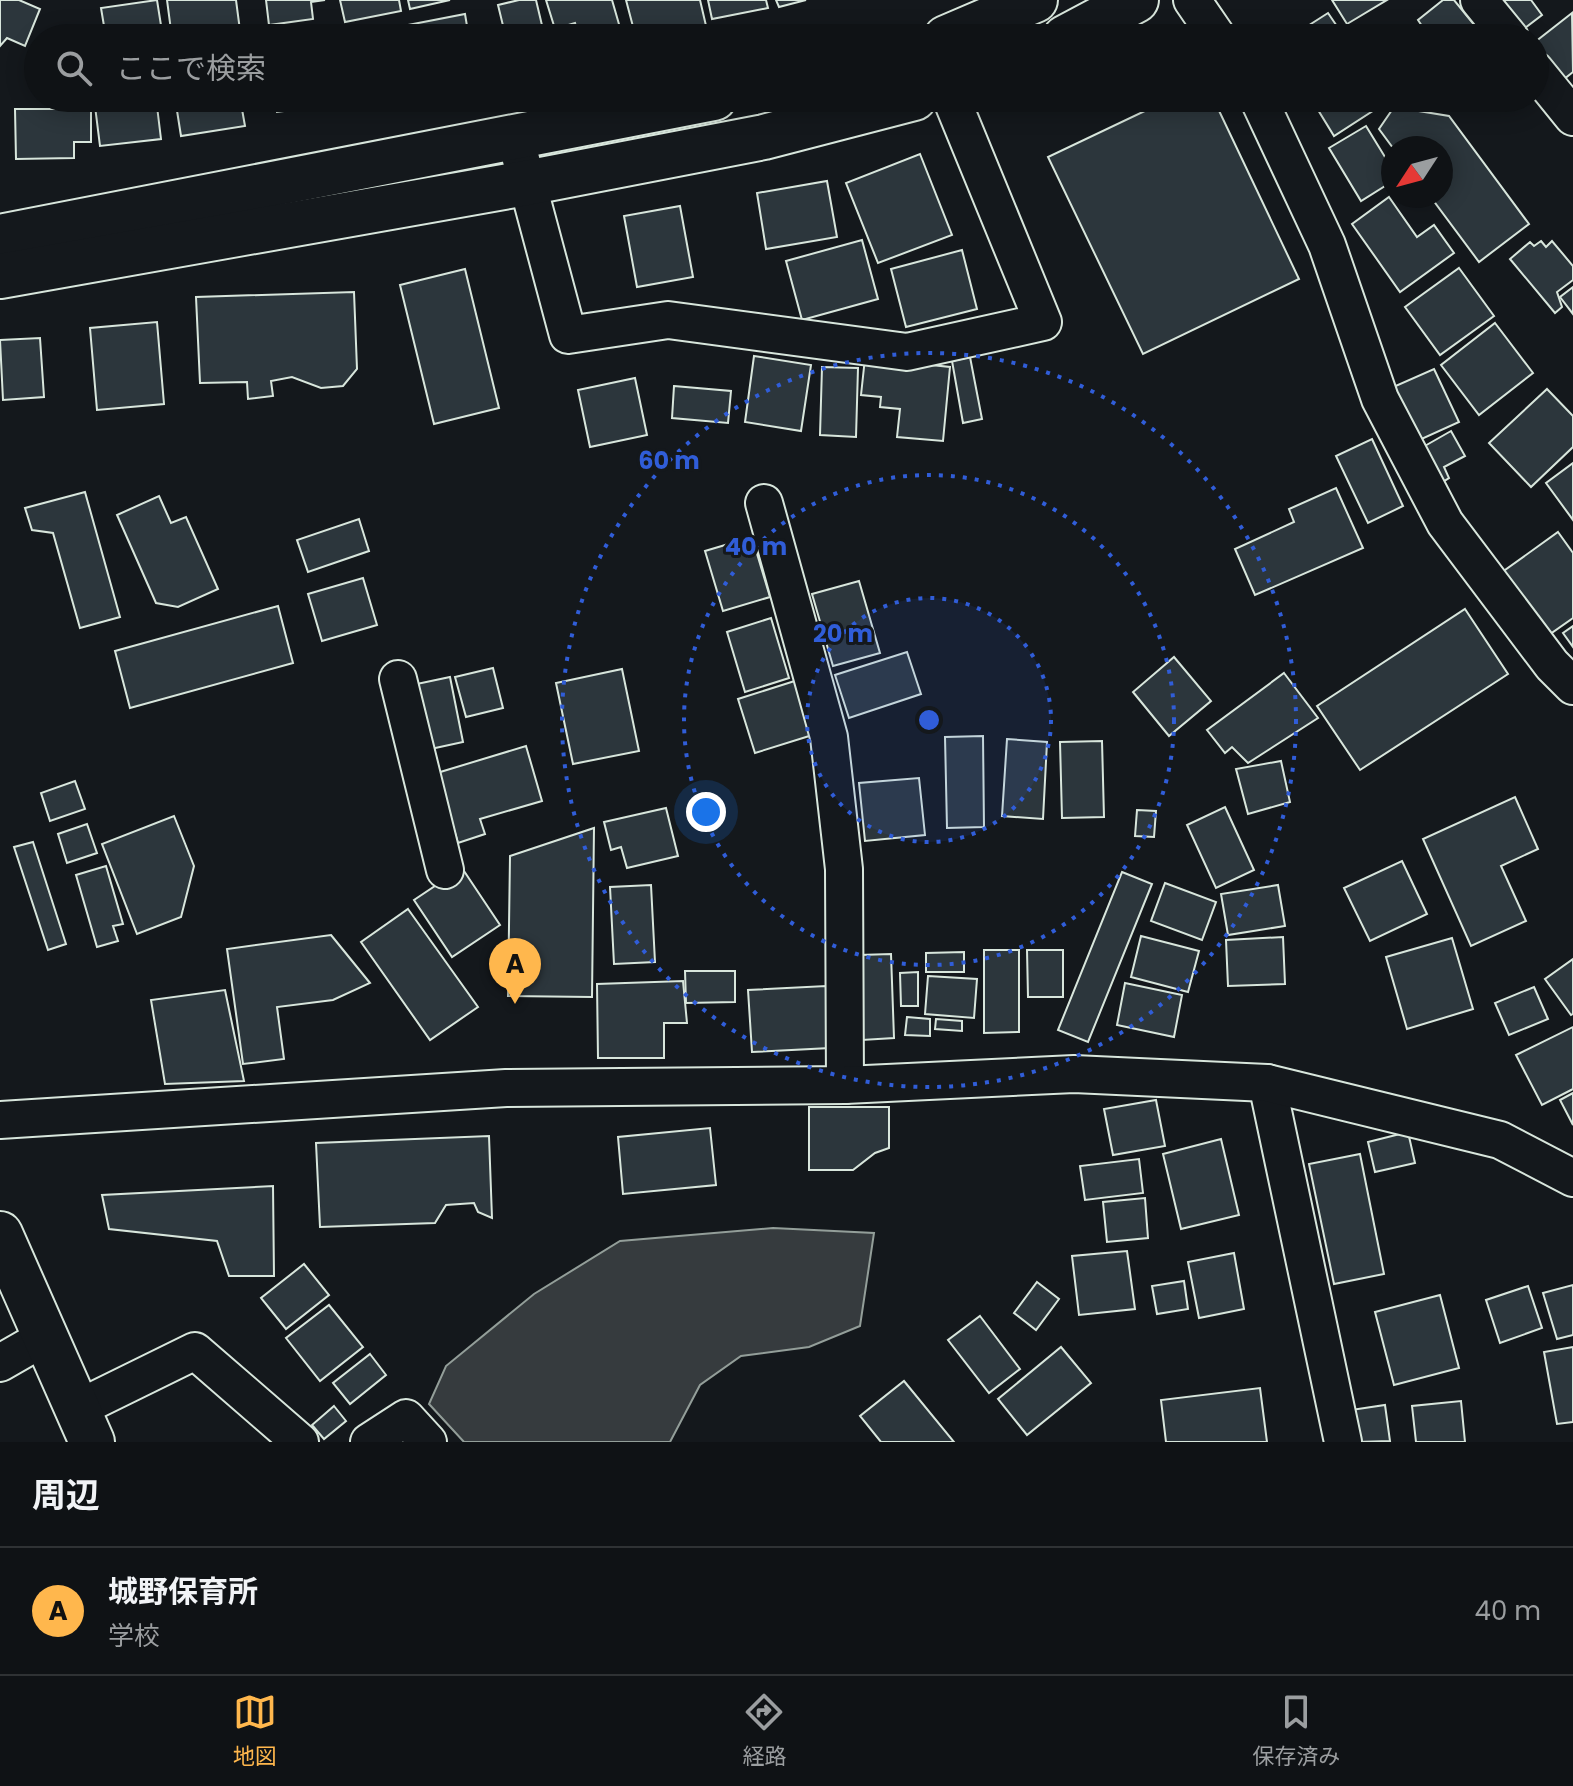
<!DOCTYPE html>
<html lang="ja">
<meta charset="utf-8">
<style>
:root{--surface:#0f1215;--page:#181b1e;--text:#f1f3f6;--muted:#9b9ea0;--line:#2f3234;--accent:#ffb74d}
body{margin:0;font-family:Poppins,"Noto Sans JP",sans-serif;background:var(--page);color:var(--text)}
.compass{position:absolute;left:1381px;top:136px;width:72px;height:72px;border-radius:50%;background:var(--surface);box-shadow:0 4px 20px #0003;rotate:234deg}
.you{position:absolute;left:706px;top:812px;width:28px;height:28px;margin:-20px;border:6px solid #fff;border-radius:50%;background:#1a73e8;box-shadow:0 0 0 12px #1a73e833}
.badge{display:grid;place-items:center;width:52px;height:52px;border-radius:50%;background:var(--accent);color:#111;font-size:26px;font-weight:700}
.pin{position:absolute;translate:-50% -66px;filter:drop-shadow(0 2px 4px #0008)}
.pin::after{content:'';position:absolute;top:42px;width:28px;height:24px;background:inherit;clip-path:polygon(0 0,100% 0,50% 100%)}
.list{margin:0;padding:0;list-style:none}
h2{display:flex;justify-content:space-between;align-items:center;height:104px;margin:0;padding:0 32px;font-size:34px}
h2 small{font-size:26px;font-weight:400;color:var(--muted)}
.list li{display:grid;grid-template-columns:52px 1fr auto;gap:24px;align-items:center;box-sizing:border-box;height:128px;padding:0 32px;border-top:2px solid var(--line)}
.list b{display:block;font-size:30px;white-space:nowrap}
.list p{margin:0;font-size:26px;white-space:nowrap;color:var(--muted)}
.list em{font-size:26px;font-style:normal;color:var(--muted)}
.icon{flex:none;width:44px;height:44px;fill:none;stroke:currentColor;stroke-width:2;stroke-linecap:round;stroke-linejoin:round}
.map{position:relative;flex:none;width:1573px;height:1442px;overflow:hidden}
.search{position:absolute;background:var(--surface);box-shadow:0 4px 20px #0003;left:24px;right:24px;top:24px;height:88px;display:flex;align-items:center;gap:20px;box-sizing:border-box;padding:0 28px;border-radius:44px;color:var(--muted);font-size:30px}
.sheet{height:232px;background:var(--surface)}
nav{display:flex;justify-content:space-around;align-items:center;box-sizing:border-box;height:112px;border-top:2px solid var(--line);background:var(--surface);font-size:22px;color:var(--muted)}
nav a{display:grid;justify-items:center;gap:4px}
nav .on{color:var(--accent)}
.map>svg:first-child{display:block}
.water{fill:#363b3e;stroke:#939e99;stroke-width:2}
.building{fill:#2c363c;stroke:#d8e6dc;stroke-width:2}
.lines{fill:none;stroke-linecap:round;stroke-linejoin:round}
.minor-casing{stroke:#d8e6dc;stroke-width:40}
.tertiary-casing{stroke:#d8e6dc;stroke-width:48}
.minor{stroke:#14181c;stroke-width:36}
.tertiary{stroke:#14181c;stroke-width:44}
.ring{fill:none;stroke:#305dd8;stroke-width:4;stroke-dasharray:4 8}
.centre{fill:#305dd8;stroke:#14181c;stroke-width:4}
.ring-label{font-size:24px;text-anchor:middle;font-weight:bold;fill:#305dd8;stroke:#14181c;stroke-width:6;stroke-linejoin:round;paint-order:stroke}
</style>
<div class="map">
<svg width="1573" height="1442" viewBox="0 0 1573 1442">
<rect width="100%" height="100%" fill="#14181c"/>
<path class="water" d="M773,1228L874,1233L860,1326L809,1347L741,1356L700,1385L670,1442H464L429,1404L446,1366L534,1294L620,1241Z"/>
<g class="building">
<path d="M0,0H19L40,9L25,46L7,38L0,46Z"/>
<path d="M157,0L163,38H106L101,8Z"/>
<path d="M167,0H236L241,38H172Z"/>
<path d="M266,0H325L311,2L313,19L269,25Z"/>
<path d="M340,0H399L401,11L345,22Z"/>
<path d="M408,0H450L410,9Z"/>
<path d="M519,0H536L545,38H506L498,5Z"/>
<path d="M546,0H612L623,38H580L575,23L555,29Z"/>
<path d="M626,0H700L707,30L676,38H636Z"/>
<path d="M708,0H766L768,8L712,19Z"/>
<path d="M776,0H806L779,7Z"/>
<path d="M1332,0H1387L1347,24Z"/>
<path d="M1443,0H1454L1476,27L1470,32L1475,38H1413L1424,29L1418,20Z"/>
<path d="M1498,0H1531L1542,15L1521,31Z"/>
<path d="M1328,13L1345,38H1289Z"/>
<path d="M1572,13L1573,72L1559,83L1535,52V42Z"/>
<path d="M465,14L469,38H384L382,30Z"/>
<path d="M94,98H156L161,139L100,146Z"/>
<path d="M175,98H240L245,126L181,136Z"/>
<path d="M275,98H348L349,103L277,112Z"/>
<path d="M1172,98H1213L1299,279L1143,354L1048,157Z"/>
<path d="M1326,98H1377L1382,105L1334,136L1315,105Z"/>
<path d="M1394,107L1449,116L1529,224L1479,262L1430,196H1441V148H1393L1379,129Z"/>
<path d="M15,109H91V142H74V158L16,159Z"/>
<path d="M1366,126L1393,170V181L1361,201L1329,148Z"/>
<path d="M920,154L952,235L878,263L846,183Z"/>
<path d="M827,181L837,237L766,249L757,193Z"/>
<path d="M1389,197L1417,237L1434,225L1454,253L1400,292L1352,224Z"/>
<path d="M680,206L693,277L637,287L624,216Z"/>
<path d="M862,240L878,299L802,320L786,261Z"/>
<path d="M1541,241L1546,247L1552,241L1573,266V280L1557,292L1562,307L1555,313L1510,259L1530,242L1534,246Z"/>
<path d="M962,250L977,309L906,327L891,269Z"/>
<path d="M1459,268L1494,316L1440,355L1405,307Z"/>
<path d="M465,269L499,408L434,424L400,285Z"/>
<path d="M1573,287V314L1560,297Z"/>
<path d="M354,292L357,369L343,386L321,388L292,377L271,381L273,396L248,399L247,382L200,383L196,297Z"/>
<path d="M157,322L164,404L97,410L90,328Z"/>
<path d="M1495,323L1533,373L1479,415L1441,365Z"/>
<path d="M40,338L44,397L3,400L0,340Z"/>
<path d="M754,356L811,365L801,431L745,422Z"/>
<path d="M970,357L982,419L963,423L952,361Z"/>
<path d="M865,358L950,367L943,441L897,437L900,409L880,407L881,397L861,395Z"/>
<path d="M822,367L858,368L856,437L820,435Z"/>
<path d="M1434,369L1459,422L1415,442L1391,388Z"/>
<path d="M635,378L647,435L590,447L578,390Z"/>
<path d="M674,386L731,391L728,423L672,418Z"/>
<path d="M1547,389L1573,416V447L1531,487L1489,443Z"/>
<path d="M1451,431L1465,456L1444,467L1449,478L1436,486L1416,451Z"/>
<path d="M1372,439L1403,506L1368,523L1336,456Z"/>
<path d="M1573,463V520L1546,483Z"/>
<path d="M1336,488L1363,548L1255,595L1235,549L1294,522L1289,509Z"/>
<path d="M85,492L120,617L80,628L53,533L32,530L25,508Z"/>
<path d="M159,496L171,523L186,517L218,589L178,607L156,603L117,515Z"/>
<path d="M359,519L369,551L308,572L297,540Z"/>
<path d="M1558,532L1573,553V618L1543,639L1498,575Z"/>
<path d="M752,537L770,597L723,611L705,551Z"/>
<path d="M363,578L377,625L322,641L308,594Z"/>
<path d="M859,581L880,653L833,666L812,594Z"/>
<path d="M278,606L293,663L130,708L115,651Z"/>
<path d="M1465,609L1508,674L1360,770L1317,706Z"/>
<path d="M771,618L789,678L745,692L727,632Z"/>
<path d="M1573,626V647L1563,633Z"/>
<path d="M907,652L921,694L849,718L835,675Z"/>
<path d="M1174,657L1211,701L1169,736L1133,692Z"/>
<path d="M493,668L503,708L466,717L455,677Z"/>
<path d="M622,669L639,751L573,764L556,683Z"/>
<path d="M1284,673L1318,718L1248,763L1232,747L1225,753L1207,730Z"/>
<path d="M450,677L463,742L426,750L412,685Z"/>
<path d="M804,678L822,732L755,753L738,699Z"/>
<path d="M983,736L984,827L947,828L945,737Z"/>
<path d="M1007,739L1047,742L1043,819L1002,816Z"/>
<path d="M1102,741L1104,817L1062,818L1060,742Z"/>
<path d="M526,746L542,801L480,819L485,834L458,843L437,773Z"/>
<path d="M1281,761L1290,802L1248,814L1236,769Z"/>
<path d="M919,778L925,835L865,841L859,783Z"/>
<path d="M75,781L85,809L50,821L41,793Z"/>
<path d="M1515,797L1538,849L1501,866L1526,921L1471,946L1423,839Z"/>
<path d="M1225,807L1254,870L1216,888L1187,825Z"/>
<path d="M666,808L678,856L627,868L621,847L611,850L604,822Z"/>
<path d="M1137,810L1156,811L1154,837L1135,836Z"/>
<path d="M174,816L194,866L181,917L137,934L102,844Z"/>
<path d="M87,824L97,853L67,863L58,834Z"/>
<path d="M594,828L592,997L508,996L510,856Z"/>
<path d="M33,842L66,944L48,950L14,847Z"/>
<path d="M1402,861L1427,914L1370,941L1344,888Z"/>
<path d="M106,866L123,924L113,926L118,941L97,947L76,875Z"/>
<path d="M462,868L500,925L452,957L414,900Z"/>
<path d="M1122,872L1152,884L1088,1042L1058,1030Z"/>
<path d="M1165,883L1216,902L1202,940L1151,921Z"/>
<path d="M651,885L655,962L614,964L610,887Z"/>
<path d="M1278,885L1285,926L1228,935L1221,894Z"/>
<path d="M408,909L478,1007L430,1040L361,942Z"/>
<path d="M331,935L370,983L333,1000L277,1007L284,1059L243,1064L227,949Z"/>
<path d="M1141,936L1199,951L1188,992L1131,977Z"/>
<path d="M1283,937L1285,984L1228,986L1226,940Z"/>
<path d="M1452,938L1473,1009L1407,1029L1386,957Z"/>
<path d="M984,950H1019V1032L984,1033Z"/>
<path d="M1027,950H1063V997H1028Z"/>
<path d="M964,952V972H926V953Z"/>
<path d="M891,954L894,1038L862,1040L859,955Z"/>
<path d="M1573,959V1014L1571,1015L1545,979Z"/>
<path d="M685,971H735V1002L686,1003Z"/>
<path d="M918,972V1006H901L900,973Z"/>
<path d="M928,976L977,979L974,1018L925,1014Z"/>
<path d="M683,981L687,1023H664V1058H598L597,984Z"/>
<path d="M1125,983L1182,995L1174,1037L1117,1025Z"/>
<path d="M826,986L830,1048L752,1052L748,990Z"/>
<path d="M1534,987L1548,1019L1509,1035L1495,1003Z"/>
<path d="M225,990L244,1081L165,1084L151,1000Z"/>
<path d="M907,1017L930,1019V1036L905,1035Z"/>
<path d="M936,1019L962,1021V1031L935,1029Z"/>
<path d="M1573,1027V1089L1542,1105L1516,1055Z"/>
<path d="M1573,1093V1125L1560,1100Z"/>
<path d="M1156,1100L1165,1146L1113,1155L1104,1109Z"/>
<path d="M809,1107H889V1148L875,1153L853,1170H809Z"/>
<path d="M710,1128L716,1185L623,1194L618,1137Z"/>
<path d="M1408,1132L1415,1163L1375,1172L1368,1142Z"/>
<path d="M489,1136L492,1218L478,1212L474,1203L446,1205L435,1223L320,1227L316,1143Z"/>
<path d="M1221,1139L1239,1215L1181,1229L1163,1154Z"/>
<path d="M1360,1154L1384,1274L1334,1284L1309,1164Z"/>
<path d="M1139,1159L1143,1193L1085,1200L1080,1166Z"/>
<path d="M273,1186L274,1276H229L217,1241L109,1229L102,1195Z"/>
<path d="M1145,1198L1148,1238L1107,1242L1103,1202Z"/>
<path d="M1127,1251L1135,1309L1079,1315L1072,1256Z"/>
<path d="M1234,1253L1244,1309L1199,1318L1188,1262Z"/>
<path d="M304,1264L329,1295L286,1329L261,1298Z"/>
<path d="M1184,1281L1188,1309L1157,1314L1152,1286Z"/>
<path d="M1037,1282L1059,1299L1036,1330L1014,1313Z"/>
<path d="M1573,1285V1335L1557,1339L1543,1293Z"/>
<path d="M1528,1286L1542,1328L1500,1343L1486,1300Z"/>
<path d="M1440,1295L1459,1368L1394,1385L1375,1312Z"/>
<path d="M329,1305L363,1347L320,1381L286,1338Z"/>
<path d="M980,1316L1020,1369L989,1393L948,1340Z"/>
<path d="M1061,1347L1091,1383L1027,1435L998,1399Z"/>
<path d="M1573,1347V1422L1557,1424L1544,1352Z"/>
<path d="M370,1354L386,1375L350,1404L333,1383Z"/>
<path d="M904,1381L954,1442H881L860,1416Z"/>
<path d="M1260,1388L1267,1442H1166L1161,1400Z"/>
<path d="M1461,1401L1465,1442H1416L1412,1406Z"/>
<path d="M1385,1405L1390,1441L1356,1442L1351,1410Z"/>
<path d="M334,1406L346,1421L324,1439L312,1425Z"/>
</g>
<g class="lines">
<defs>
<g id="minor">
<path d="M1192,0L1218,38"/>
<path d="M1479,0L1510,38"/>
<path d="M1535,70L1573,117"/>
<path d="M1258,98L1327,245L1380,399L1445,523L1552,665L1573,686"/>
<path d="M515,137L568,335L668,320L907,352L1043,322L951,98"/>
<path d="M764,503L829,737L844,869L845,1085"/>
<path d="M398,679L445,870"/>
<path d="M1267,1083L1343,1442"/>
<path d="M0,1120L506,1088L845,1085L1074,1074L1267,1083L1500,1140L1573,1178"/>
<path d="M0,1363L47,1336"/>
<path d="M79,1408L195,1351L300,1442"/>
<path d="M369,1442L406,1418L428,1442"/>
</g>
<g id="tertiary">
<path d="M946,38L1035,0"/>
<path d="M1065,38L1136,0"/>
<path d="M0,237L714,98"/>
<path d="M0,276L526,183L764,137L914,98"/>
<path d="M0,1234L92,1442"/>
</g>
</defs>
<use href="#minor" class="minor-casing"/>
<use href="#tertiary" class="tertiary-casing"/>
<use href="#minor" class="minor"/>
<use href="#tertiary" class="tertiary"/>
</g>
<circle cx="929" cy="720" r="122" fill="#305dd8" fill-opacity=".12"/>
<g class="ring">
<circle cx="929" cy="720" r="122"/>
<circle cx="929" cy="720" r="245"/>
<circle cx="929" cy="720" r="367"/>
</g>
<circle cx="929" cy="720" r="12" class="centre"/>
<g class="ring-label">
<text x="669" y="469">60 m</text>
<text x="756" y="555">40 m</text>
<text x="843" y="642">20 m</text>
</g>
</svg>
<svg class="compass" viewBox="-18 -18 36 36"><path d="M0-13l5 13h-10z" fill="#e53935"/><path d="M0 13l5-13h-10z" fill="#9b9ea0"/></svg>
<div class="you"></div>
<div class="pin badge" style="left:515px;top:1004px">A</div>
<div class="search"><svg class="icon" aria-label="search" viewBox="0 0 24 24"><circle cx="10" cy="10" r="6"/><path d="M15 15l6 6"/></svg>ここで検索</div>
</div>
<section class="sheet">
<h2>周辺<small></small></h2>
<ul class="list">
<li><span class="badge">A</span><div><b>城野保育所</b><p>学校</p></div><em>40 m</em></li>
</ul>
</section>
<nav>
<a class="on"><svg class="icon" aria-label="map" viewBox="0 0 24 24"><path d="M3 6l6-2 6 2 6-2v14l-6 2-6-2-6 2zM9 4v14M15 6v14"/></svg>地図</a>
<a><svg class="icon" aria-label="directions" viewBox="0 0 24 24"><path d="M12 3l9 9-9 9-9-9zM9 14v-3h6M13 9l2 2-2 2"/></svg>経路</a>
<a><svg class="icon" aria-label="saved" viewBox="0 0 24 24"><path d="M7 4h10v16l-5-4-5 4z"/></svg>保存済み</a>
</nav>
